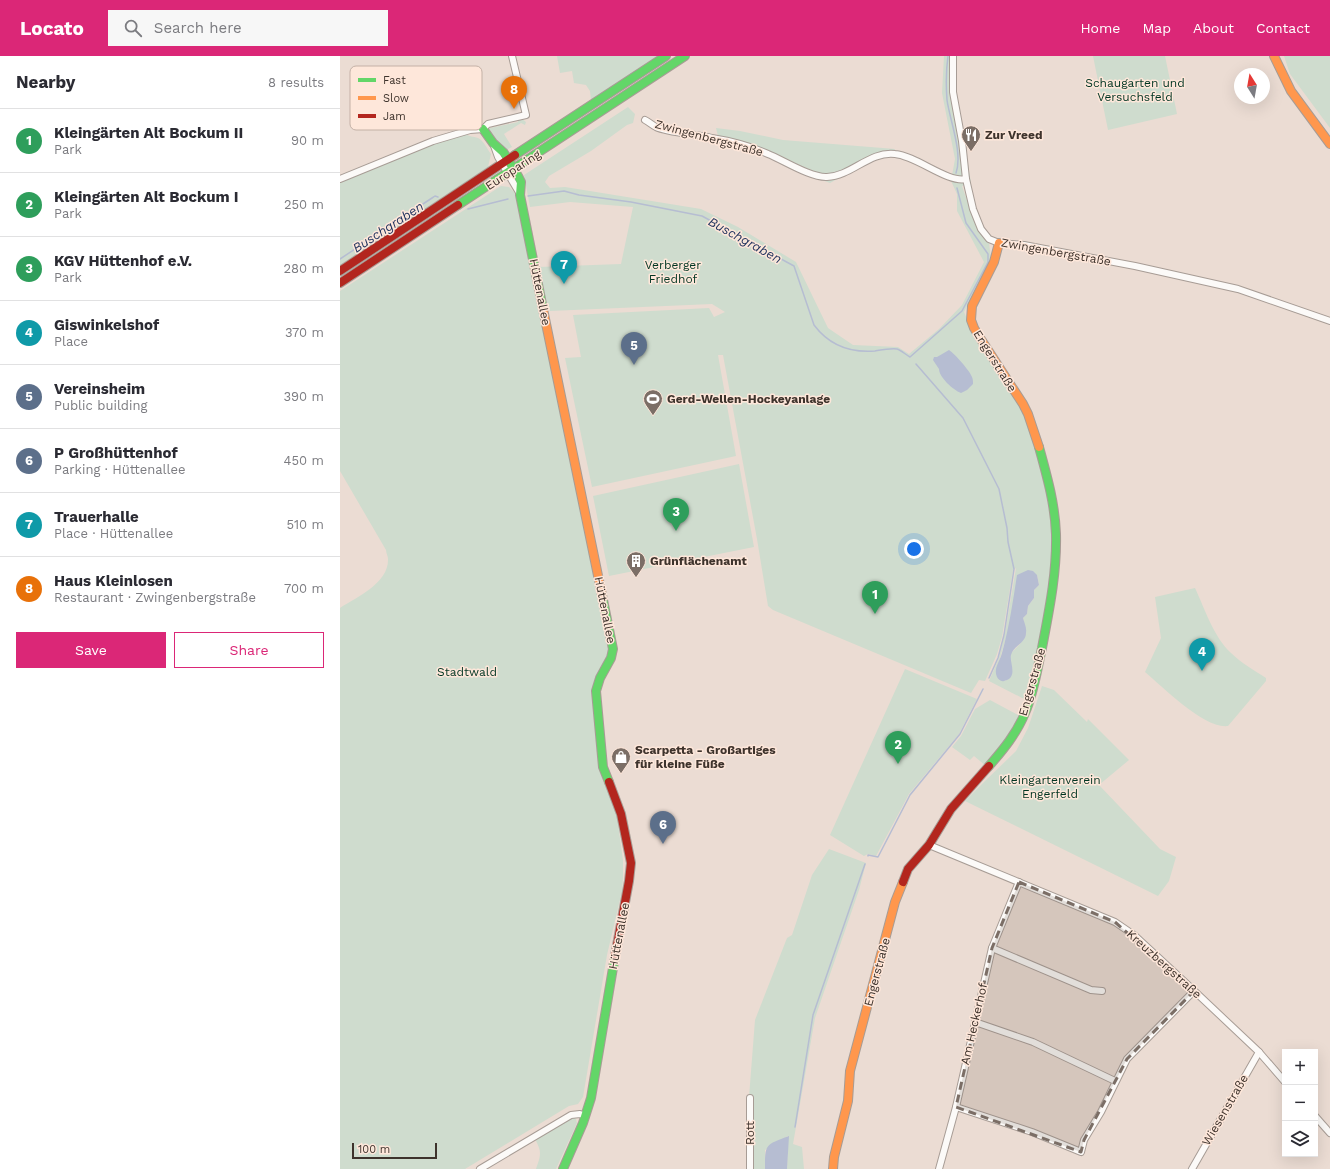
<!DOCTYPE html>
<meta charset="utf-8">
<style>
:root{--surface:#fff;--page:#f7f7f7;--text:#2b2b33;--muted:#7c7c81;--line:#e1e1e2;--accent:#db2777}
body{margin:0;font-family:"Work Sans",sans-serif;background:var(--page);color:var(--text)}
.controls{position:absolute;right:12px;bottom:12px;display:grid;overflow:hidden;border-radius:0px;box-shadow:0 4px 16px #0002}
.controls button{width:36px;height:36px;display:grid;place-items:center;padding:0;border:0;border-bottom:1px solid var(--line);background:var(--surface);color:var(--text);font:20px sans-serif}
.compass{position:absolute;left:894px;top:12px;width:36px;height:36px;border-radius:50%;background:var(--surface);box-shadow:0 4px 16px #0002;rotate:349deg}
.scale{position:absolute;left:12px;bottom:10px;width:85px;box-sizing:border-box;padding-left:4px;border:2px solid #3e332c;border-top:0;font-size:11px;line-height:14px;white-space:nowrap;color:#3e332c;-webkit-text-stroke:3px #fee7da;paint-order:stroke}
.you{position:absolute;left:574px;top:493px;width:14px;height:14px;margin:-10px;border:3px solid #fff;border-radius:50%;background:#1a73e8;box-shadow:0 0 0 6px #1a73e833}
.badge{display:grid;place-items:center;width:26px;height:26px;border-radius:50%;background:var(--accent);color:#fff;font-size:13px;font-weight:700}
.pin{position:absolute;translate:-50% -33px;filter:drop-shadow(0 1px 2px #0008)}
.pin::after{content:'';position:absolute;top:21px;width:14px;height:12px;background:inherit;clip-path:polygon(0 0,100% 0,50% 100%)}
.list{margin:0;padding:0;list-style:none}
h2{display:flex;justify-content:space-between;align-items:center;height:52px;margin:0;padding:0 16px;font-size:17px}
h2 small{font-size:13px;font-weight:400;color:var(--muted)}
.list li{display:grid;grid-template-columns:26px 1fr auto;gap:12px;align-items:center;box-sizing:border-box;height:64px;padding:0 16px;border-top:1px solid var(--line)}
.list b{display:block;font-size:15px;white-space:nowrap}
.list p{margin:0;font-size:13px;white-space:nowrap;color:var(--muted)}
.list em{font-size:13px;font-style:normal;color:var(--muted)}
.actions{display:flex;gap:8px;padding:12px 16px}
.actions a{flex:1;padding:9px 0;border:1px solid var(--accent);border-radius:0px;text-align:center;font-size:14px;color:var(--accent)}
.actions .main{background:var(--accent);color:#fff}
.icon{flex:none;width:22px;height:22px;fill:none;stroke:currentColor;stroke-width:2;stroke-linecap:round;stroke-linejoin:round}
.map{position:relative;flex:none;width:990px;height:1113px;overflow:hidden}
header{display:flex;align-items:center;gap:24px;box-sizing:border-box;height:56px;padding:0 20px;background:var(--accent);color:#fff}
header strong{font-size:19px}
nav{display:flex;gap:22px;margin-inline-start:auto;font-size:14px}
.search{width:280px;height:36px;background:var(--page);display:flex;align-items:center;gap:10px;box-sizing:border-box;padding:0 14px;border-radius:0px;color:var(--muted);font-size:15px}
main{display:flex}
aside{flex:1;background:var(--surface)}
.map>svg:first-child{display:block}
.green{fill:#cfdcce;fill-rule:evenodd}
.water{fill:#b6bdd2}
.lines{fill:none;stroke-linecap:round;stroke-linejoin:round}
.stream{stroke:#b6bdd2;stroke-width:1.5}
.street-casing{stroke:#a79c95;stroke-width:8}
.fast-casing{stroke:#a79c95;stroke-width:10}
.slow-casing{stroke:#a79c95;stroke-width:10}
.jam-casing{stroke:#a79c95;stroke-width:10}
.street{stroke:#fcfaf8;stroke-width:6}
.fast{stroke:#63d668;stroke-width:8}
.slow{stroke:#ff974d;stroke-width:8}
.jam{stroke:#b3261e;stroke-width:8}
.marked{fill:#7b6e66;fill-opacity:0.2;stroke:#7b6e66;stroke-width:3;stroke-dasharray:8 5;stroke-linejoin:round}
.labels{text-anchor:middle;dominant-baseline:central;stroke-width:3;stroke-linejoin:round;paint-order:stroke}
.park-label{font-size:12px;fill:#003522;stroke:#fee7da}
.poi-label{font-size:12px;font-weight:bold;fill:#3e332c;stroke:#fee7da;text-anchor:start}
.street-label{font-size:12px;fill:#3e332c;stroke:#fee7da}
.water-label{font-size:13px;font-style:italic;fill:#1e325d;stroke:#fee7da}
.key{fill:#fee7da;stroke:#c4b1a6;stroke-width:1}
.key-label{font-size:11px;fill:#3e332c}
</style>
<header>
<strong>Locato</strong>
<div class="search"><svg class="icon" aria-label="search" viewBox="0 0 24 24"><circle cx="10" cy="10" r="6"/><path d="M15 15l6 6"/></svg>Search here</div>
<nav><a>Home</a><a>Map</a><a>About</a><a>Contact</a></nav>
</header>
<main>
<aside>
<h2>Nearby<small>8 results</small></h2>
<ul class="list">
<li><span class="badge" style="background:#2e9e5b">1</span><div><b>Kleingärten Alt Bockum II</b><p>Park</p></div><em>90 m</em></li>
<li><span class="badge" style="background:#2e9e5b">2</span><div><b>Kleingärten Alt Bockum I</b><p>Park</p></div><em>250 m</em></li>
<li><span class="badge" style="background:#2e9e5b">3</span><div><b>KGV Hüttenhof e.V.</b><p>Park</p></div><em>280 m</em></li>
<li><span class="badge" style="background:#0f9aa8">4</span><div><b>Giswinkelshof</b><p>Place</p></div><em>370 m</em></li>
<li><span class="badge" style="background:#5c6f8a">5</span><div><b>Vereinsheim</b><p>Public building</p></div><em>390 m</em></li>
<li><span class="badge" style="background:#5c6f8a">6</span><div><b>P Großhüttenhof</b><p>Parking · Hüttenallee</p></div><em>450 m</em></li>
<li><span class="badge" style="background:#0f9aa8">7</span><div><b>Trauerhalle</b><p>Place · Hüttenallee</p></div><em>510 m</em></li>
<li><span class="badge" style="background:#e8710a">8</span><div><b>Haus Kleinlosen</b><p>Restaurant · Zwingenbergstraße</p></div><em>700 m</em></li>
</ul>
<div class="actions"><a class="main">Save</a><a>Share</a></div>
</aside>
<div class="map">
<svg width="990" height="1113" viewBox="0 0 990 1113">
<rect width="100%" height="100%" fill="#ebdcd3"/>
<g class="green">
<path d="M217,0H319L251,44L250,35L246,29L234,27L232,15L220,17Z"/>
<path d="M604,0H616L615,29L631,127L622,130L637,173L649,187L651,203L624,256L631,272L682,353L695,385L712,450L714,506L711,509C707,555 701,601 686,644L649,625L659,602L665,577L676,512L673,514L662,581L657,598L645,625L639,624L631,637L433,554L428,550L417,483L383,299H378L396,400L252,431L225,302L241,301L233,259L369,252L374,261L385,256L372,248L210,255L206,251L198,211L281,208L293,151L230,146L190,151L184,119L288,51L295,58L293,67L287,69L251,95L209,120L205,126L210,132L225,131L361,153L398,171L456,206L488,272L513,289L558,291L569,298L599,273L622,249L644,206L617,155V138L611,125L615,103L602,37ZM697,519L699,529L694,534V542L688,550L687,558L683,562L686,577L680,588L671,597L670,601L672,618L665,625L659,606L666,582Z"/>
<path d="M753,0H825L837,58L768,74Z"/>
<path d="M944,0H990V72L950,18Z"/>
<path d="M182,63L186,66L185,69L181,67L164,78L172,91L166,94L161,91L148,74L150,72L178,66V64Z"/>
<path d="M376,72L400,75L443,84L555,93L551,100L535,102L490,127L469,119L471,114L423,93L378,80Z"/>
<path d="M126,78C129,81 133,80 138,82C144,85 147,93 151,98L148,111L0,209V127C41,109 82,91 126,78Z"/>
<path d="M161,130L169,131L177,139L271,597L255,624L261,715L276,754L283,804V822L282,835L267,899L243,1041L238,1048L229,1050L125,1113H0V552C17,541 49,527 48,503C48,500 46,497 46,494L0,415V235Z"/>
<path d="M399,408L414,491L269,520L253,440Z"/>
<path d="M855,532C865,553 873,580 891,597C901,607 914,614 926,622V625L888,670C864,673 823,631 805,616L821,582L815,541Z"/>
<path d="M565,613L637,643L619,678L569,738L536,800L528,798L524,800L490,779Z"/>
<path d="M702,630L714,634L747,666L748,663L789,704L759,729L820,793L836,801L829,825L818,840L625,745L643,727L676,695L688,672Z"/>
<path d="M650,644L680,660L665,688L646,710L634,700L630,704L612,691L621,680L635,653Z"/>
<path d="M489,793L526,807L519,834L475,962L453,1088L462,1091L464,1113H447L448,1080L425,1094V1113H414V1071L411,1041H409L415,964L447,882L452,879L472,819Z"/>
<path d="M233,1061L236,1063L237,1067L216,1113H196C201,1099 202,1096 195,1083L230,1062Z"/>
</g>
<g class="water">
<path d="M609,294C615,298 630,315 632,321C633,323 633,326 633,328L627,334L621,337C613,334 599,321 599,313L593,304L594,301H597Z"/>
<path d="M688,514L693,515L697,519L699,529L694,534V542L688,550L687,558L683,562C684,566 687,572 686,577C686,587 673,590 671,599C669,606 679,622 664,625C661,626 658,623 657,621C653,613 660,605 662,597C669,572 673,545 677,519Z"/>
<path d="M449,1080L447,1113H425C425,1088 425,1089 449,1080Z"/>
</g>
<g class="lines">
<g class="stream">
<path d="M608,0C606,14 606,30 607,44C610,65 623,97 616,117"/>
<path d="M188,140L224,135L239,139L291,146L362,160L454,210L474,269C489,289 511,297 535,295C541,294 551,292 557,293C561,294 566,299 570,301L622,255L648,206V198L626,167L617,132"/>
<path d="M128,153L168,143"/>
<path d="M0,203L92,142L95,140L98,141"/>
<path d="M576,308L623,362L659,433L667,472L668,486L674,513L664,579L658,602L649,622"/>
<path d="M528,800V799L538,801L570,739L620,678L643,633"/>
<path d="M455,1071L473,959L525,808"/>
</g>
<defs>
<g id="street">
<path d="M613,0V36L622,85L626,123L633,153L641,173L649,183L659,187L684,189L795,210L898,233L990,265"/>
<path d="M305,64C309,66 312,69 316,71C329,77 357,78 372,82C391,85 410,90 428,98C443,104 471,122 487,121C512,120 529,95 555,98C577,100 607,127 626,123"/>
<path d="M153,87L158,101L180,138"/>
<path d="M0,123L93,85L130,74L143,73L148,68L186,59L172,0"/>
<path d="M589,789L775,866L794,879L849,930L919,996L945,1026"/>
<path d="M652,892L751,934L762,935"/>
<path d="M635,966L693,986L775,1025"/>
<path d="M616,1051L692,1076L741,1096L744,1084L761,1056L787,1003L854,935"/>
<path d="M975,1060L990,1077"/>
<path d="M140,1113L231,1059L240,1058L246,1060"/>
<path d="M410,1113V1042"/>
<path d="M599,1113L616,1051L652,892L679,826"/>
<path d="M852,1113L919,996"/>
</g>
<g id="fast">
<path d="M143,73L153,87L164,97L178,120L181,126L180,139L203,253"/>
<path d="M175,99L326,0"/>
<path d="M118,149L345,0"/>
<path d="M262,539L273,593L271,602L260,622L256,635L263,711L269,726"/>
<path d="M649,710C663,694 677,677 685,657C694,637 697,614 702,592C709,555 717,517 716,478C715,448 707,420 699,391"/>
<path d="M223,1113L243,1067L251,1042L275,900"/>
</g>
<g id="slow">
<path d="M934,0L951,35L990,88"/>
<path d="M659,187L654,206L632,250L631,264L634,272L642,285L683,348L688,358L699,391"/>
<path d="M203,253L262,539"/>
<path d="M493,1113L494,1101L508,1045L510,1015L555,846L563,826"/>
</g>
<g id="jam">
<path d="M0,215L175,99"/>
<path d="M0,227L118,149"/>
<path d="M269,726L281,758L291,807L289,825L275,900"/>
<path d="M563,826L568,813L589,789L611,753L649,710"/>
</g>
</defs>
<use href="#street" class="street-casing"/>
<use href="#fast" class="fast-casing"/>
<use href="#slow" class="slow-casing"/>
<use href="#jam" class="jam-casing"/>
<use href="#street" class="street"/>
<use href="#fast" class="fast"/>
<use href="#slow" class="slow"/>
<use href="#jam" class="jam"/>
</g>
<path class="marked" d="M679,826L775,866L854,935L787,1003L744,1084L741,1096L616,1051L652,892Z"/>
<defs>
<symbol id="restaurant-pin" viewBox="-11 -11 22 30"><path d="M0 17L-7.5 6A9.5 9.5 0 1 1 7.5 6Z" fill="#7b6e66" stroke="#fee7da"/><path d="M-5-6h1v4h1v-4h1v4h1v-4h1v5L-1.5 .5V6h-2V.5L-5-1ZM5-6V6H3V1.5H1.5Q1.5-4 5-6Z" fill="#fff"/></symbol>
<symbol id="stadium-pin" viewBox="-11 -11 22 30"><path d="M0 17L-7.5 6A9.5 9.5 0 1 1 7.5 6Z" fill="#7b6e66" stroke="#fee7da"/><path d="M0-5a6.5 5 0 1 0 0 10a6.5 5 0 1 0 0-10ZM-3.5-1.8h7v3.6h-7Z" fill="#fff"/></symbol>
<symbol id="building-pin" viewBox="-11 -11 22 30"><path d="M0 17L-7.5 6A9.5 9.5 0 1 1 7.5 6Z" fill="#7b6e66" stroke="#fee7da"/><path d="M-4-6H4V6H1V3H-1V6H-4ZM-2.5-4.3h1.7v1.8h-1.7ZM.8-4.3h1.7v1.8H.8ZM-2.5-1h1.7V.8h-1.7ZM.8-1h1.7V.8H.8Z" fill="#fff"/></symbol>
<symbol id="shop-pin" viewBox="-11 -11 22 30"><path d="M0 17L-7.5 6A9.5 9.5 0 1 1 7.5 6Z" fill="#7b6e66" stroke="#fee7da"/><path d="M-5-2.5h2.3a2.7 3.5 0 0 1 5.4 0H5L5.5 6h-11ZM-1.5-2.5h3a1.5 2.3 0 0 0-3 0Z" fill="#fff"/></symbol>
</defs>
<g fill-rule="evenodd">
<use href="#restaurant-pin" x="620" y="68" width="22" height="30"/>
<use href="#stadium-pin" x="302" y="332" width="22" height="30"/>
<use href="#building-pin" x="285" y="494" width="22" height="30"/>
<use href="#shop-pin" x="270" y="690" width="22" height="30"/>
</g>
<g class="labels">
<g class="park-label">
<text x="795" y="27">Schaugarten und<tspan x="795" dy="14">Versuchsfeld</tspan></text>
<text x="333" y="209">Verberger<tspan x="333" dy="14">Friedhof</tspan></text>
<text x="127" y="616">Stadtwald</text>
<text x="710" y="724">Kleingartenverein<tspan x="710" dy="14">Engerfeld</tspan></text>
</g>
<g class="poi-label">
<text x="645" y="79">Zur Vreed</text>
<text x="327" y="343">Gerd-Wellen-Hockeyanlage</text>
<text x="310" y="505">Grünflächenamt</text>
<text x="295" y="694">Scarpetta - Großartiges<tspan x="295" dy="14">für kleine Füße</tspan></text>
</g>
<g class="street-label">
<text transform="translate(369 82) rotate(15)">Zwingenbergstraße</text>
<text transform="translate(173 114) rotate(-33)">Europaring</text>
<text transform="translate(716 196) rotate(10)">Zwingenbergstraße</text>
<text transform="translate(200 236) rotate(79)">Hüttenallee</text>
<text transform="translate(655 305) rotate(58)">Engerstraße</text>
<text transform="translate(265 554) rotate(79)">Hüttenallee</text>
<text transform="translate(692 626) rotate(-74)">Engerstraße</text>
<text transform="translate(279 880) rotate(-79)">Hüttenallee</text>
<text transform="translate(824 908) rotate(42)">Kreuzbergstraße</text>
<text transform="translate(537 916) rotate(-75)">Engerstraße</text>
<text transform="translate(634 968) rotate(-77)">Am Heckerhof</text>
<text transform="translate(885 1054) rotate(-60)">Wiesenstraße</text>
<text transform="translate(410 1077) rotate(-90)">Rott</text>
</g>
<g class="water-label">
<text transform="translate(48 171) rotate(-33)">Buschgraben</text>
<text transform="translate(405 184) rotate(29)">Buschgraben</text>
</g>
</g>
<rect x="10" y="10" width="132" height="64" rx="6" class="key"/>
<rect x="18" y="22" width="18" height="4" fill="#63d668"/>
<rect x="18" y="40" width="18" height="4" fill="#ff974d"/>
<rect x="18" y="58" width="18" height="4" fill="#b3261e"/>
<g class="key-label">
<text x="43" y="28">Fast</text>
<text x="43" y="46">Slow</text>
<text x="43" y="64">Jam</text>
</g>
</svg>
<div class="controls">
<button>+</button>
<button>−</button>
<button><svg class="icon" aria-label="layers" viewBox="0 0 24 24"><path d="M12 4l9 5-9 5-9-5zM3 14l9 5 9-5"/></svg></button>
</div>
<svg class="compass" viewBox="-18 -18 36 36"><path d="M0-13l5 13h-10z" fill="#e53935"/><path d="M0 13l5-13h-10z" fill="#7c7c81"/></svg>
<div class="scale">100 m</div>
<div class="you"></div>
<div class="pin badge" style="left:535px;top:558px;background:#2e9e5b">1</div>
<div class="pin badge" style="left:558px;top:708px;background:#2e9e5b">2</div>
<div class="pin badge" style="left:336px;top:475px;background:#2e9e5b">3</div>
<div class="pin badge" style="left:862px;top:615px;background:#0f9aa8">4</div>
<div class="pin badge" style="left:294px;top:309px;background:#5c6f8a">5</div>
<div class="pin badge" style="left:323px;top:788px;background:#5c6f8a">6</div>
<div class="pin badge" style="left:224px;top:228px;background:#0f9aa8">7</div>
<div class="pin badge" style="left:174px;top:53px;background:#e8710a">8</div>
</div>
</main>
